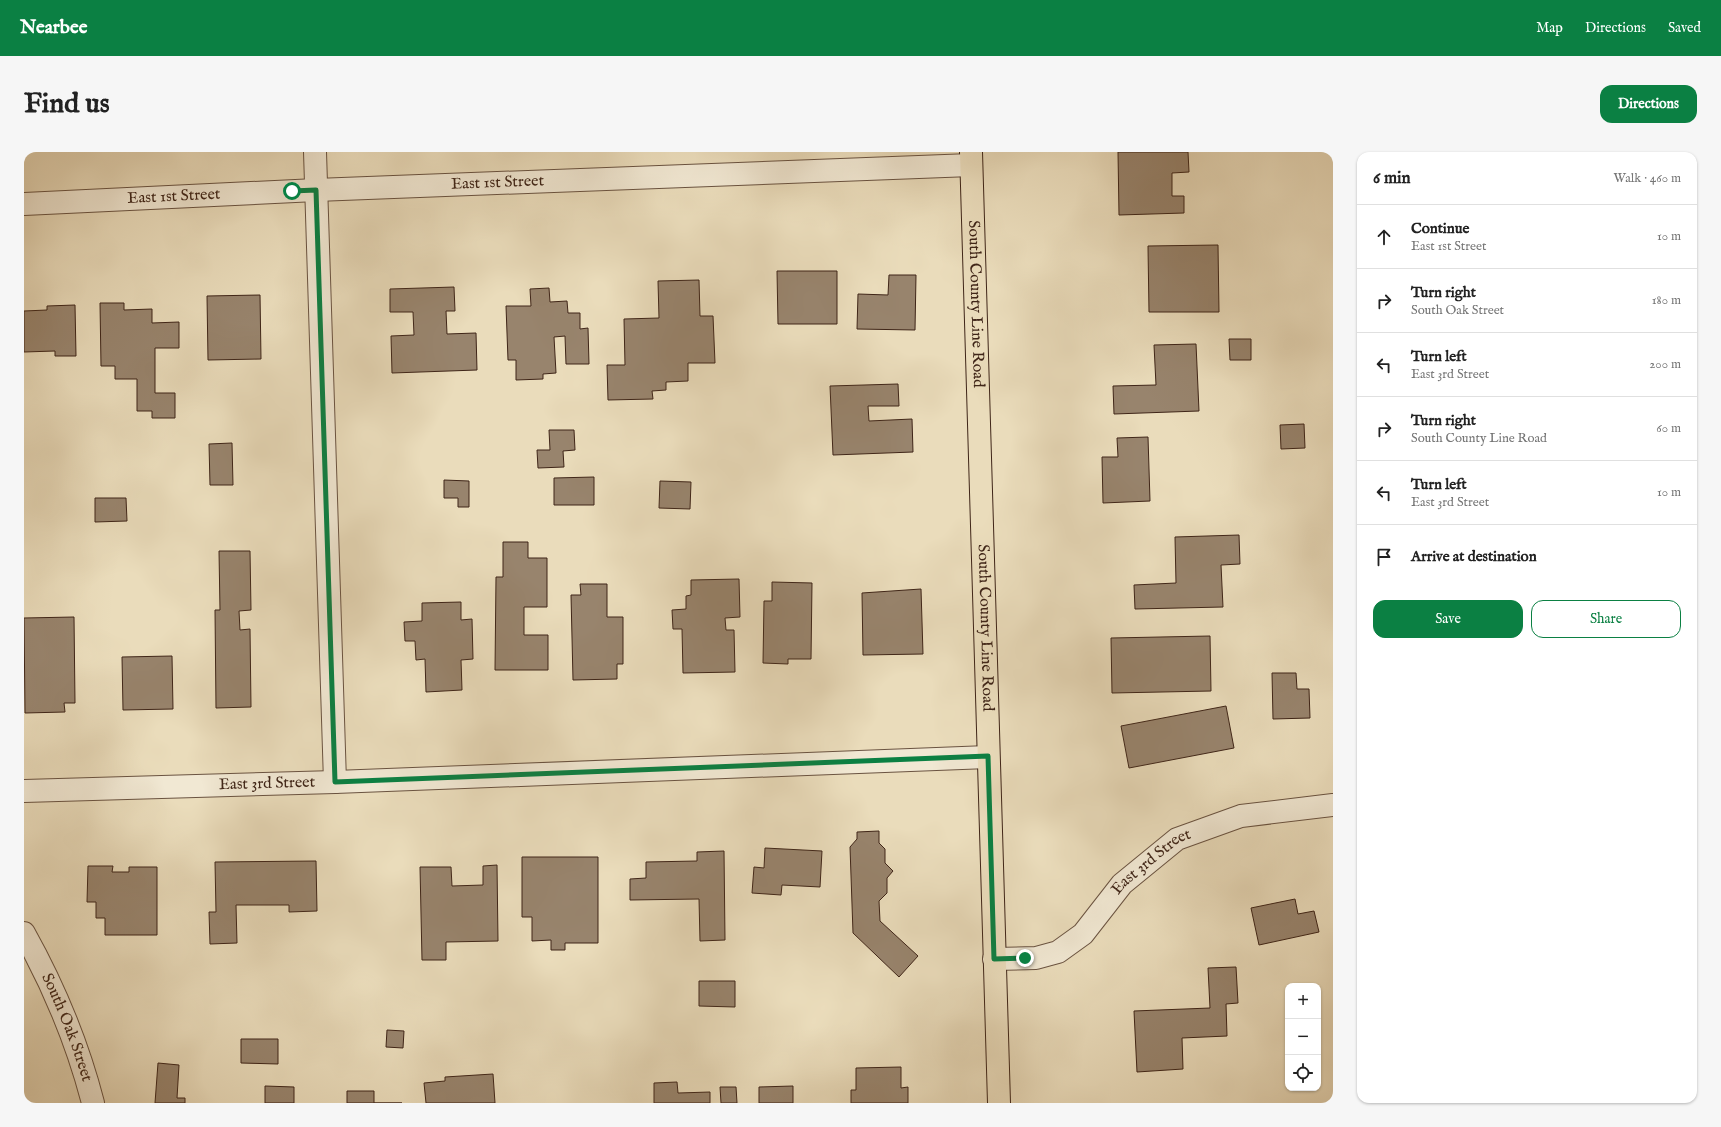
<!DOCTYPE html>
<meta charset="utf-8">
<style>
:root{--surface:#fff;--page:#f6f6f6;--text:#222;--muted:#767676;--line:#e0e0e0;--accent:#0b8043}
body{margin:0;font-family:"IM FELL English",serif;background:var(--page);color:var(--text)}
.controls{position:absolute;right:12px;bottom:12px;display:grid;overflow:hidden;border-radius:8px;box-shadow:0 1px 3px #0004}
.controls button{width:36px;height:36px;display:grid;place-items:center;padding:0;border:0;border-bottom:1px solid var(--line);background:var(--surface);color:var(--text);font:20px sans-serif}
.stop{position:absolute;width:12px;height:12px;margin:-9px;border:3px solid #0b8043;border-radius:50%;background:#fff}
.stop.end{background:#0b8043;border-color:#fff;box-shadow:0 1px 4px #0008}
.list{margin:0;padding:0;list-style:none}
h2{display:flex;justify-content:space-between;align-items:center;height:52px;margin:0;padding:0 16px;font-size:17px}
h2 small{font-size:13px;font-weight:400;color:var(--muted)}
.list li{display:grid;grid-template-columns:26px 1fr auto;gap:12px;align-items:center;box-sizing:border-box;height:64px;padding:0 16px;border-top:1px solid var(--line)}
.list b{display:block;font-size:15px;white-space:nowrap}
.list p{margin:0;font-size:13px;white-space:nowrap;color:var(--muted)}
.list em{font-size:13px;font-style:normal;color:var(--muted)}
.actions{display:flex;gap:8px;padding:12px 16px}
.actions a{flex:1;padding:9px 0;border:1px solid var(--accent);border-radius:12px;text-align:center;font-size:14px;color:var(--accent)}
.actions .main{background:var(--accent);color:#fff}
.icon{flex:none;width:22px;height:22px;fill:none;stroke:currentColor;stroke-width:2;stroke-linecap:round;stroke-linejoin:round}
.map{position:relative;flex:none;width:1309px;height:951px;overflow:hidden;border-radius:12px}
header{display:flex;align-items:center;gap:24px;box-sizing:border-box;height:56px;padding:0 20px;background:var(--accent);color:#fff}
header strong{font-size:19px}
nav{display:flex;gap:22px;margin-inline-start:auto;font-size:14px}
.intro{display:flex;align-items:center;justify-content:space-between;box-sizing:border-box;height:96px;padding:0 24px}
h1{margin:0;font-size:28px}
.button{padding:10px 18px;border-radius:12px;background:var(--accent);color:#fff;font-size:14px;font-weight:700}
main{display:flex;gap:24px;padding:0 24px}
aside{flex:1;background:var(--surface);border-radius:12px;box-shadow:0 1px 3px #0004}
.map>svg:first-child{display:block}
.building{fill:#98846d;stroke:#3f2518}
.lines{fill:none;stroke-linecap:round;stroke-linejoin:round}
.minor-casing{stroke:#6a5341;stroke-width:24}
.major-casing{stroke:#3f2518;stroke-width:24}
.minor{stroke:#f1e8d3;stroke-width:22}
.major{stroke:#eadcbb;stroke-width:22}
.route{stroke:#0b8043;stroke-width:5}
.labels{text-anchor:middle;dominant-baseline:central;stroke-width:3;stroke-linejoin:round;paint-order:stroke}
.street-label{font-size:16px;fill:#3f2518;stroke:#f1e8d3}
</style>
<header>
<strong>Nearbee</strong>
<nav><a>Map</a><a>Directions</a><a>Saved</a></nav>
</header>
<div class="intro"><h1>Find us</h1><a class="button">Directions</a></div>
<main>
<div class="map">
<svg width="1309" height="951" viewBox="0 0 1309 951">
<rect width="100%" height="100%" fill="#eadcbb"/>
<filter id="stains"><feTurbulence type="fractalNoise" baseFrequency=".005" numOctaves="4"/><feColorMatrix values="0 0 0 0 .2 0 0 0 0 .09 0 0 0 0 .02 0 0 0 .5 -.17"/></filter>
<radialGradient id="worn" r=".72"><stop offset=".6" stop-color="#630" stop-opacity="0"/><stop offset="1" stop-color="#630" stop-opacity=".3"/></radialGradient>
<g class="building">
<path d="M1094,0H1164L1165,20L1148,21V44H1160V61L1095,63Z"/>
<path d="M1194,93L1195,160H1125L1124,94Z"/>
<path d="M753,119H813V172H754Z"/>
<path d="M865,123H892L891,178L833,177L834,142L864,143Z"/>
<path d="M675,128L676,164H689L691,211H664V229L642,230V238L628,239L629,247L584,248L583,213H601L600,167L635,166L634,129Z"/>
<path d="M430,135L431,159H422L423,182L452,181L453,218L368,221L367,184L390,183L389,160H366V137Z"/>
<path d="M525,136L526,150L543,149L544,161H556V177L564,176L565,212H542L541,184L530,185L532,221L519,222V227L492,228V208H484L482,154H507L506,137Z"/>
<path d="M236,143L237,207L184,208L183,144Z"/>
<path d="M76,151H100V158L128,157V171L155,170V196H131V241H151V266H128V259H113V227H91V214H77Z"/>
<path d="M51,153L52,204H31V199L0,200V159L23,158V154Z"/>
<path d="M1205,187H1227V208H1206Z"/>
<path d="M1172,192L1175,259L1090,262L1089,234L1132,233L1130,193Z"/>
<path d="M874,232L875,254H844L845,269L888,267L889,300L809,303L806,234Z"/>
<path d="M1280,272L1281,296L1257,297L1256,273Z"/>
<path d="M525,278H550L551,298L539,299L540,315L514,316L513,298H526Z"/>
<path d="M1124,285L1126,349L1079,351L1078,305H1094L1093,286Z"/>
<path d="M208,291L209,333H186L185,292Z"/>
<path d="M570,325V353H530V326Z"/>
<path d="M420,328L445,329V355H434V346H420Z"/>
<path d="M636,329L667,330L666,357L635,356Z"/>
<path d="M71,346H102L103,369L71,370Z"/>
<path d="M1215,383L1216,412L1197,413L1199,455L1111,457L1110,433L1152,431L1151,385Z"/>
<path d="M479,390H504V406H523V455H500V483H524V518H471L472,425H479Z"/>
<path d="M195,399H226L227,458L215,459L216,478L226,477L227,555L192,556L191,458H196Z"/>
<path d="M715,427L716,465L701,466L702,478H710L711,520L659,521L658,477H649L648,458L662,457V444L667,443V428Z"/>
<path d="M748,430L788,431L787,507H764V512L739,511L740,449H748Z"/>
<path d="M556,432H583V465H599V512H593V527L549,528L547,443H557Z"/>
<path d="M897,437L899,502L839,503L838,441Z"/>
<path d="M437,450V468L448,467L449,507L437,508L438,538L402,540L401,507L392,508L391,489H381L380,470L398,469V451Z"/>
<path d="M50,465L51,551H40L41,560L1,561L0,466Z"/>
<path d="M1186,484L1187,539L1088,541L1087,486Z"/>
<path d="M148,504L149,557L99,558L98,505Z"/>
<path d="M1248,521H1272L1273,537H1285L1286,566L1249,567Z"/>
<path d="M1202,554L1210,596L1105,616L1097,574Z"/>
<path d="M855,679V691L861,697V711L869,719L863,726V741L855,749L856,769L894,804L875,825L829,781L826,695L833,687V680Z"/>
<path d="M741,696L798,699L796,735L758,733L757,743L728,741L730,715L740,716Z"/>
<path d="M700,699L701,788L676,789L675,747L606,748V727L622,726V710L673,709V700Z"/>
<path d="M498,705H574V791H541V798H527V788L508,789V765H498Z"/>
<path d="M292,709L293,759L265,760V753H212L213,791L186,792L185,760H192L191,710Z"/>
<path d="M473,713L474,789L422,790V808H398L396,715H427L428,734L459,733V714Z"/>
<path d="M64,714H89L88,720H105V715H133V783H81V766H72V750H63Z"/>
<path d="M1271,747L1274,762L1290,759L1295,780L1235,793L1227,756Z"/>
<path d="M1212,815L1214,851L1202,852L1203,884L1158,886L1159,917L1113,920L1110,859L1186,856L1184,816Z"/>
<path d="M675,829H711V855L675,854Z"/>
<path d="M363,878L380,879L379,896L362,895Z"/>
<path d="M217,887H254V912L217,911Z"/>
<path d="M134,911L155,913L153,946H161V951H131Z"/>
<path d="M877,915V936L884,935V951H827V938H832V916Z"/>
<path d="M469,922L471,951H402L400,931L421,929V925Z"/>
<path d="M653,930L654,941L686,940V951H630V931Z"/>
<path d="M241,934L270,935V951H241Z"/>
<path d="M769,934V951H735V935Z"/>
<path d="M696,935H712L713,951H697Z"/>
<path d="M323,939H350V951H378H323Z"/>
</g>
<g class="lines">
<defs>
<g id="minor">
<path d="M291,0L311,630"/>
<path id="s1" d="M0,52L292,38L947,13"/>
<path id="s2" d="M0,639L311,630L964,605"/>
<path id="s3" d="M0,781C29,833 54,893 69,951"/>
<path id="s4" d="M970,807L1012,806L1034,800L1059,782L1098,732L1153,687L1217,664L1309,653"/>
</g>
<g id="major">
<path id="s5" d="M947,0L975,951"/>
</g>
</defs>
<use href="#minor" class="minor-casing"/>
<use href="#major" class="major-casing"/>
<use href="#minor" class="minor"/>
<use href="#major" class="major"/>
</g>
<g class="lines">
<path class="route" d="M268,39L292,38L311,630L964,604L970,807L1001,806"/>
</g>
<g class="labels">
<g class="street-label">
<text stroke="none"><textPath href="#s1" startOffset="474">East 1st Street</textPath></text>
<text stroke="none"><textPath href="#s1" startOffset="150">East 1st Street</textPath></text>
<text stroke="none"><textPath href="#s5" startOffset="152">South County Line Road</textPath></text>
<text stroke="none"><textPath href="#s5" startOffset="476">South County Line Road</textPath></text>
<text stroke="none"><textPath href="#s2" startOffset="243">East 3rd Street</textPath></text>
<text stroke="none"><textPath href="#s4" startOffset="196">East 3rd Street</textPath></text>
<text stroke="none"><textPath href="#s3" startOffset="104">South Oak Street</textPath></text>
</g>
</g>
<rect width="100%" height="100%" filter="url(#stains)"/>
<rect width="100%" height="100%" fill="url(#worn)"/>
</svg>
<div class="controls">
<button>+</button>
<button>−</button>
<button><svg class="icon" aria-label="locate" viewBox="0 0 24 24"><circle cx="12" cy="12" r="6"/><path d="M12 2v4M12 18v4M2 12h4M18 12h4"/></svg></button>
</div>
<div class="stop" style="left:268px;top:39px"></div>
<div class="stop end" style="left:1001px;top:806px"></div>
</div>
<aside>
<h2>6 min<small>Walk · 460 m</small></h2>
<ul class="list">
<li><svg class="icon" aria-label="ahead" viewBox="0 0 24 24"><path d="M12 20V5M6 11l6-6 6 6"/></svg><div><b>Continue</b><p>East 1st Street</p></div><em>10 m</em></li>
<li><svg class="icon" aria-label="right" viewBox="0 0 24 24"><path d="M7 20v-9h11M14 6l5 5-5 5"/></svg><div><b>Turn right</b><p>South Oak Street</p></div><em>180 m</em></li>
<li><svg class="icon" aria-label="left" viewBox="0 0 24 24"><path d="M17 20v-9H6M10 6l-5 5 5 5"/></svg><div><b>Turn left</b><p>East 3rd Street</p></div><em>200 m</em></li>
<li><svg class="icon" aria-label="right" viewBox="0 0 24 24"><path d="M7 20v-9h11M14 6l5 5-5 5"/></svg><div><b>Turn right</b><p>South County Line Road</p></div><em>60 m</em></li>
<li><svg class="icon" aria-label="left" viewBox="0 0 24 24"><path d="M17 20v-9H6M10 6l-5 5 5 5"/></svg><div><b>Turn left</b><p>East 3rd Street</p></div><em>10 m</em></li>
<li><svg class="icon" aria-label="arrive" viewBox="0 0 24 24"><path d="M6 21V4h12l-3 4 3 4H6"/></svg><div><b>Arrive at destination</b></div></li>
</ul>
<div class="actions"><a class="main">Save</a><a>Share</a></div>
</aside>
</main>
